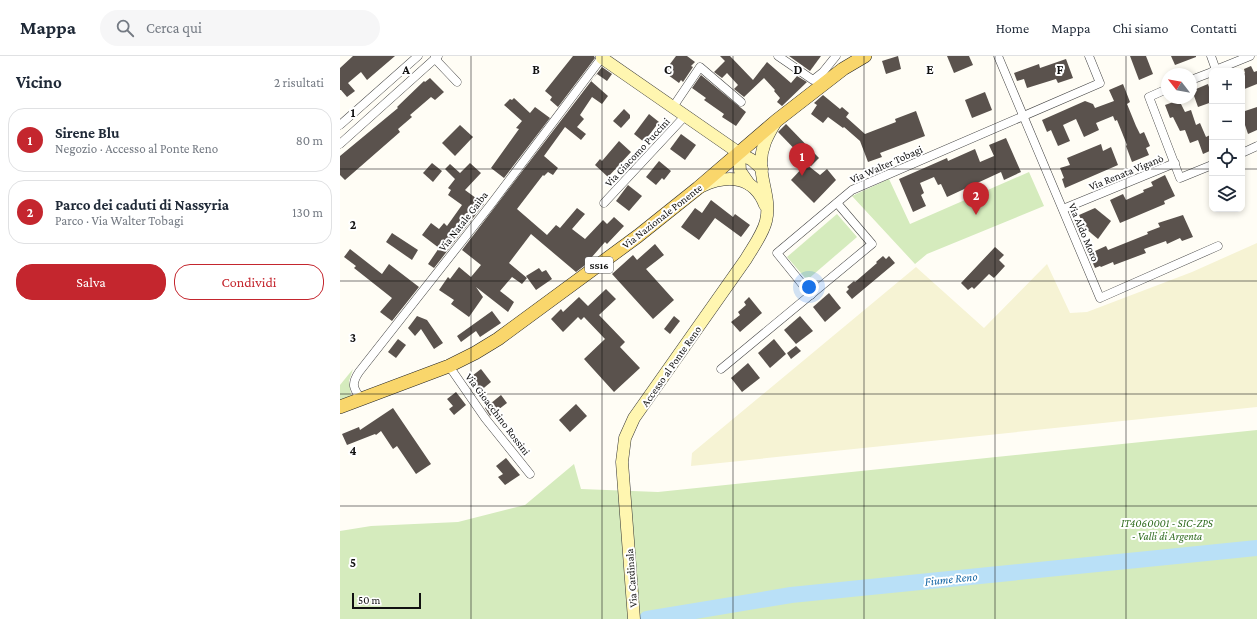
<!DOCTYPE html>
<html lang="it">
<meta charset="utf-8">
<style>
:root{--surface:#fff;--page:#f6f6f7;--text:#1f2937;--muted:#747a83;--line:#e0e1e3;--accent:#c4262e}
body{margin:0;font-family:"Crimson Pro",serif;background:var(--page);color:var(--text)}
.controls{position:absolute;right:12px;top:12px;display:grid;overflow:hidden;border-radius:8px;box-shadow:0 2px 6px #0003}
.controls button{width:36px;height:36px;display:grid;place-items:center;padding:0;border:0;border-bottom:1px solid var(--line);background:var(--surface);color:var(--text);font:20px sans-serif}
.compass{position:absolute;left:821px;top:12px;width:36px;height:36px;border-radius:50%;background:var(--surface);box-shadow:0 2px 6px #0003;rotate:301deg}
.scale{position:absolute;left:12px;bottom:10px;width:69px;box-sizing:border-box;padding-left:4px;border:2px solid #111;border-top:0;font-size:11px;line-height:14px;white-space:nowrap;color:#111;-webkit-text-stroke:3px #fff;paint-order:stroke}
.you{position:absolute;left:469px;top:231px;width:14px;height:14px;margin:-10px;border:3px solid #fff;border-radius:50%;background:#1a73e8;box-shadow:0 0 0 6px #1a73e833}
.badge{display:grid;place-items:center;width:26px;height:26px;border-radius:50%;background:var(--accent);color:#fff;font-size:13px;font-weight:700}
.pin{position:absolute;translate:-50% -33px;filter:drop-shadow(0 1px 2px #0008)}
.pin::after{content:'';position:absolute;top:21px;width:14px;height:12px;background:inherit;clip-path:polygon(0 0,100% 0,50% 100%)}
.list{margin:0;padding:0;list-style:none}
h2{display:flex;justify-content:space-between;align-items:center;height:52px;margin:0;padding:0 16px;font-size:17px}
h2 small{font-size:13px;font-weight:400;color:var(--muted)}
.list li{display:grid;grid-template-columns:26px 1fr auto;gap:12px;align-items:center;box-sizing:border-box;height:64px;margin:0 8px 8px;padding:0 8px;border:1px solid var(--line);border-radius:16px}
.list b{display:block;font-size:15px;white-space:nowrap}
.list p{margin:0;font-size:13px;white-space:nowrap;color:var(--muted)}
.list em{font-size:13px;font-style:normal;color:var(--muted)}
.actions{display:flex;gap:8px;padding:12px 16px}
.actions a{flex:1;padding:9px 0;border:1px solid var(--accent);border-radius:16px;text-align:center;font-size:14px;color:var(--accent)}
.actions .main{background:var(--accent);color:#fff}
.icon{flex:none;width:22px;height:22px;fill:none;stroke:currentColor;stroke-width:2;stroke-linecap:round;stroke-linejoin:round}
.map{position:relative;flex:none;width:917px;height:563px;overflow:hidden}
header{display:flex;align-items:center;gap:24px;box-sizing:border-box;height:56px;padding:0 20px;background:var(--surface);border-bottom:1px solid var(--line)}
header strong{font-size:19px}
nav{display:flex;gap:22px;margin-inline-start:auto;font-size:14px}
.search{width:280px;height:36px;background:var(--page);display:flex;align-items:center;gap:10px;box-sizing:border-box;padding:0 14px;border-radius:22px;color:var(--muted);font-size:15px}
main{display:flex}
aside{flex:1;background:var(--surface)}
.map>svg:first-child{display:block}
.farmland{fill:#f6f3d4}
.green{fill:#d5ebbd}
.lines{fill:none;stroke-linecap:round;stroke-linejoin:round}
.river{stroke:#b9e0f7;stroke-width:16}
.building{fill:#5a524d}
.street-casing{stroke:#444;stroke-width:9}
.secondary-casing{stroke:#333;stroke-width:13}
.primary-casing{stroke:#222;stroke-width:14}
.street{stroke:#fff;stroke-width:8}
.secondary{stroke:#fff6b0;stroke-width:12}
.primary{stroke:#f9d66b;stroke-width:13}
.grid{fill:none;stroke:#111;stroke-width:1;stroke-opacity:0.55}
.labels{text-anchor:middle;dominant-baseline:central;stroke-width:4;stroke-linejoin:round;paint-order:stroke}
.shield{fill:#fff;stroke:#585858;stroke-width:1}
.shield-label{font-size:10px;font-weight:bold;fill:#111}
.street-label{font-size:11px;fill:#111;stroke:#fff}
.park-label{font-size:11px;font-style:italic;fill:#2f6b1f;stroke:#fff}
.water-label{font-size:12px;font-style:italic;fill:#1768a6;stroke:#fff}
.grid-label{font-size:13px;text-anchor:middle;font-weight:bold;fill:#111;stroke:#fff;stroke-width:4;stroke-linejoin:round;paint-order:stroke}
</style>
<header>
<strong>Mappa</strong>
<div class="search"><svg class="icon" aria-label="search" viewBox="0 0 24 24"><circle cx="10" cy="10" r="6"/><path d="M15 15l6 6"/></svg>Cerca qui</div>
<nav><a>Home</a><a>Mappa</a><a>Chi siamo</a><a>Contatti</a></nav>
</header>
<main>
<aside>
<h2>Vicino<small>2 risultati</small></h2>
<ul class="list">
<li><span class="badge">1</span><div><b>Sirene Blu</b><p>Negozio · Accesso al Ponte Reno</p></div><em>80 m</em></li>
<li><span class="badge">2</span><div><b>Parco dei caduti di Nassyria</b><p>Parco · Via Walter Tobagi</p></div><em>130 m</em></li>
</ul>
<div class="actions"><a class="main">Salva</a><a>Condividi</a></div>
</aside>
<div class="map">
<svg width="917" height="563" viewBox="0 0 917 563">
<rect width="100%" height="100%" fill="#fffdf5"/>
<path class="farmland" d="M917,187V351L351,410L352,397L576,211L644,272L707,208L730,257L747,256L852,216Z"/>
<g class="green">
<path d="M689,116L704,150L587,198L575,208L512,140L549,123L570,168Z"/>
<path d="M497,158L517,181L467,224L447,201Z"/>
<path d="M13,313L9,325L11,339L8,342L0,344V329Z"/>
<path d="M917,374V563H0V475L31,470L118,466L185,449L234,408L241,433L318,436Z"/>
</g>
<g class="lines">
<path class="river" d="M307,563L451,539L917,492"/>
</g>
<g class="building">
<path d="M13,0H55L27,24L21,16L8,27L15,35L7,41L1,34H0V12Z"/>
<path d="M233,0H254L255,2L218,51L210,44L212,41L205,35Z"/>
<path d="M336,0H347L355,6L351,10L353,11L343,26L341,24L339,27L324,16Z"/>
<path d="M380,0H390L413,24L427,6L451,27L457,20L467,26L442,50L437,46L440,42L434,35L435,34L424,22L404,41L394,33L398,29L387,17L382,22L374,16L385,5Z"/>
<path d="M449,0H481L470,15Z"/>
<path d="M558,0L561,13L546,18L542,5Z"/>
<path d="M607,0H629L633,9L614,17Z"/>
<path d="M790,0H806L813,18L799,24Z"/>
<path d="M831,0H856V1L835,9Z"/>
<path d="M726,3L733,22L718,27L716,23L687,32L684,23L677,25L674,17L699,8L700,12Z"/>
<path d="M911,10L914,16L917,15V28L902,34V18L905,17L904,13Z"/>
<path d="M262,11L272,18L267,25L257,18L251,25L268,40L262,48L252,41L240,59L244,63L237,71L246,78L241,84L225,71L204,100L218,112L213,119L208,116L204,120L203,119L177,153L207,179L216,169L220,172L237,152L245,158L232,173L245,183L263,164L267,168L274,161L284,170L267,188L265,186L244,210L236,216L191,178L169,207L187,222L182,228L172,221L160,235L174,246L168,256L136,231L143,241L129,261L111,248L114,244L99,234L108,221L110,223L119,211L131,221L141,209L122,194Z"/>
<path d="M361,19L406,56L396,70L382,61L384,58L364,44L366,42L352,32Z"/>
<path d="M90,22L104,36L95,44L91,41L70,59L72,61L58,73L60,76L5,124L0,119V100L58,52L57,51L84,25L85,26Z"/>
<path d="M783,28L790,46L787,48L796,70L800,78L804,76L810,90L806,92L809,99L792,106L786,90L787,89L777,64L775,65L773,60L756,67L759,74L744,81L736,63L723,69L730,85L718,90L711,74L707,76L702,64L745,45L753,48L755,52L774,45L769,34Z"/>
<path d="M868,28L870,34L872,33V46L858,51L853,37L857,35L856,33Z"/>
<path d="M645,36L652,54L632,62L625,44Z"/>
<path d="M483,39L500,53L502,51L509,57L506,61L525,78L556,66L555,63L576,55L585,80L540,97L542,101L528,106L520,85L504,71L503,72L488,61L483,67L471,58L477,49L474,47Z"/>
<path d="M174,42L190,57L195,51L210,62L164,122L151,112L179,73L176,72L182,65L164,49L170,43L172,44Z"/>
<path d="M839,44L845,56L851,54L856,69L860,67L866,81L872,78V94L863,98L858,84L850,87L845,74L840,75L833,61L830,62L825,49Z"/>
<path d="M917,51V74L908,78L902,60V56Z"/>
<path d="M284,53L290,59V62L281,72L273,65Z"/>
<path d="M309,58L319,66L304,86L294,78Z"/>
<path d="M446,68L479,102L471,110L438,76Z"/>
<path d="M120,69L133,81L115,100L102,87Z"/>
<path d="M341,78L356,89L345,104L330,93Z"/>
<path d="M666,82L681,116L664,124L661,116L607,141L601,128L598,129L594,121L580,127L584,137L581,139L586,150L573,156L559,123L607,102L608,105L635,93L640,106L654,100L649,89Z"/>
<path d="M279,85L291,96L268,121L255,109L260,103L262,105Z"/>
<path d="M761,88L763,95L771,91L778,109L725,132L722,123L724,122L720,112L730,109L727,102Z"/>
<path d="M319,105L331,115L324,124L322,122L316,129L306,121Z"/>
<path d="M92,107L102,115L93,126L83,117Z"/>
<path d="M130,107L141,117L125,134L144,148L94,212L88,208L99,192L82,179L91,167L99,173L104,167L107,170L122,149L108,139L111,134L108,132L115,123L105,113L110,108L120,117Z"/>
<path d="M466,108L480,119L487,113L496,124L474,147L451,124Z"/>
<path d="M825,119L835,140L824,145L825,148L780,167L770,144L783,138L786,144L804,136L803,134L813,130L811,126Z"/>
<path d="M288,129L302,140L289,155L276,145Z"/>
<path d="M371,144L393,161L395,158L410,169L401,181L375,162L359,184L341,171L355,152L362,157Z"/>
<path d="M755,152L771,165L758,183L745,172L739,159Z"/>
<path d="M843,159L853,181L842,185L840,182L827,188L826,185L804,193L806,197L774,209L773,206L761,211L760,210L755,212L750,201L756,198L755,195L766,190L768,194L808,178L807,176L820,171L818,167Z"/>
<path d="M52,177L78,194L72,204L46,186Z"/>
<path d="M315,188L324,199L306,213L334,244L313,263L272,218L293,199L297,204Z"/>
<path d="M655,191L664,199L659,204L665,210L654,222L649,218L634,233L632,231L628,234L621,227Z"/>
<path d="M10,193L42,218L49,208L79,231L52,265L40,256L52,242L14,212L16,210L4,201Z"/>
<path d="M543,200L546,203L549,200L555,207L512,243L506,236L509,233L507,231L514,225L515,226L537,207L536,206Z"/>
<path d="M199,212L202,216L206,214L212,223L196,234L186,220Z"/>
<path d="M266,233L276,243L259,259L285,286L280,291L300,312L274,336L244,303L265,283L244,261L241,264L238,261L223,276L211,263L221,253L223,256L239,241L248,250Z"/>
<path d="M489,237L501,252L485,266L473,251Z"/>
<path d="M409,241L422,257L400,276L391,266L400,259L398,256L406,249L404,246Z"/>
<path d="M152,255L161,267L140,281L136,275L121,286L117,280Z"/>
<path d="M77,260L87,264L103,287L94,293L81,273L75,280L68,272Z"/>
<path d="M334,260L340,265L330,278L324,273Z"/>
<path d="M460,260L473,275L456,288L444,274Z"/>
<path d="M58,283L66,289L56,302L48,296Z"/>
<path d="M434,283L446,298L430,312L418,297Z"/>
<path d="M456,290L461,295L451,303L447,297Z"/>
<path d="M408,307L420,322L402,336L391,322Z"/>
<path d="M141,313L151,326L139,336L128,323Z"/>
<path d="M116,336L126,349L114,359L109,353L113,350L107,343Z"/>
<path d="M161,339L167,347L150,360L145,352Z"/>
<path d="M236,348L247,360L230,376L219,364Z"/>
<path d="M53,352L91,408L76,418L57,390L53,393L41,375L36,379L35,378L7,389L2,378L19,371L20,374Z"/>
<path d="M166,402L180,419L165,429L158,421L163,418L156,410Z"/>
</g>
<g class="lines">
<defs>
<g id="street">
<path d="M95,0L98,6L117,26"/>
<path d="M438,0L473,24L483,16L496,0"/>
<path d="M658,0L760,242L878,190"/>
<path d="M871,0L876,14"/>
<path d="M873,15L910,0"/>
<path d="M851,24L872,16"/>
<path d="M827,33L809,41L840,122L872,109"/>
<path d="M333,51L360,11L401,46"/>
<path d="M0,69L78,0"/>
<path d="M0,88L98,0"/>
<path d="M902,97L917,90"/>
<path d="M264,147L345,60"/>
<path d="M723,153L835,107"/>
<path d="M471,239L437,197L512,134L760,27L749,0"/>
<path d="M109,310L145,362L190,418"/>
<path d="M381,313L532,188L497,147"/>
<path d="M21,343C13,332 11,328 19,316L152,147L263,0"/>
</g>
<g id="secondary">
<path d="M262,0V2L399,97L412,104L422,113"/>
<path d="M399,97L400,115L409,128"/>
<path d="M362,130C388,118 414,120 425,149"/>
<path d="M294,563L282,406L285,382L294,362L406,203C413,191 423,178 426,165C431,144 421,127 421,107C421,92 427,80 435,67"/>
</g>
<path id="primary" d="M0,351L109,310L135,297L158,283L298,180L358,132L436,65L503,13L525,0"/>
</defs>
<use href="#street" class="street-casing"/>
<use href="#secondary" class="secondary-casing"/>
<use href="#primary" class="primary-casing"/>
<use href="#street" class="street"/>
<use href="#secondary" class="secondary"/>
<use href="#primary" class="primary"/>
</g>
<path class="grid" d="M131,0V563M262,0V563M393,0V563M524,0V563M655,0V563M786,0V563M0,113H872M902,113H917M0,225H917M0,338H917M0,450H917"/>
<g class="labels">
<rect class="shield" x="245" y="201" width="28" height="16" rx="3"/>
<g class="shield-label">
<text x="259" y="209">SS16</text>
</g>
<g class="street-label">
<text transform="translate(297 96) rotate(-47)">Via Giacomo Puccini</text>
<text transform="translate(546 108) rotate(-24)">Via Walter Tobagi</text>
<text transform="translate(786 116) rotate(-22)">Via Renata Viganò</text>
<text transform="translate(322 160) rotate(-38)">Via Nazionale Ponente</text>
<text transform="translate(123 165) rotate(-52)">Via Natale Gaiba</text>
<text transform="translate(744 176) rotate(67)">Via Aldo Moro</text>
<text transform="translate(331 310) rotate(-55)">Accesso al Ponte Reno</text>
<text transform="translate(158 358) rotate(53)">Via Gioacchino Rossini</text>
<text transform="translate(291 522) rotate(-94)">Via Cardinala</text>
</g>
<g class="park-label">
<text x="827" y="467">IT4060001 - SIC-ZPS<tspan x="827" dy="13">- Valli di Argenta</tspan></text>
</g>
<g class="water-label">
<text transform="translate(611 523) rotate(-6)">Fiume Reno</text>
</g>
</g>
<g class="grid-label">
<text x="66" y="18">A</text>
<text x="196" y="18">B</text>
<text x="328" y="18">C</text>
<text x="458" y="18">D</text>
<text x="590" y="18">E</text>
<text x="720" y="18">F</text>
<text x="13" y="61">1</text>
<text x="13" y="173">2</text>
<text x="13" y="286">3</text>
<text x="13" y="399">4</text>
<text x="13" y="511">5</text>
</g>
</svg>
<div class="controls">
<button>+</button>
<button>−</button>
<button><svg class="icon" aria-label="locate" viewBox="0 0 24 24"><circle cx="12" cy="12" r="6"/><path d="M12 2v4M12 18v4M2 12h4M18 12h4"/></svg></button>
<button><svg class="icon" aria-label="layers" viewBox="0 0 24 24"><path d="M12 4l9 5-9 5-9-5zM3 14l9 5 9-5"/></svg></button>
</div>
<svg class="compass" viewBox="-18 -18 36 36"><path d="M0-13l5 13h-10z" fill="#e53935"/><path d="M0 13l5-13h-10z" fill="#747a83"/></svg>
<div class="scale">50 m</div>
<div class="you"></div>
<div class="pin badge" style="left:462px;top:120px">1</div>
<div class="pin badge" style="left:636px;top:159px">2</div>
</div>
</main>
